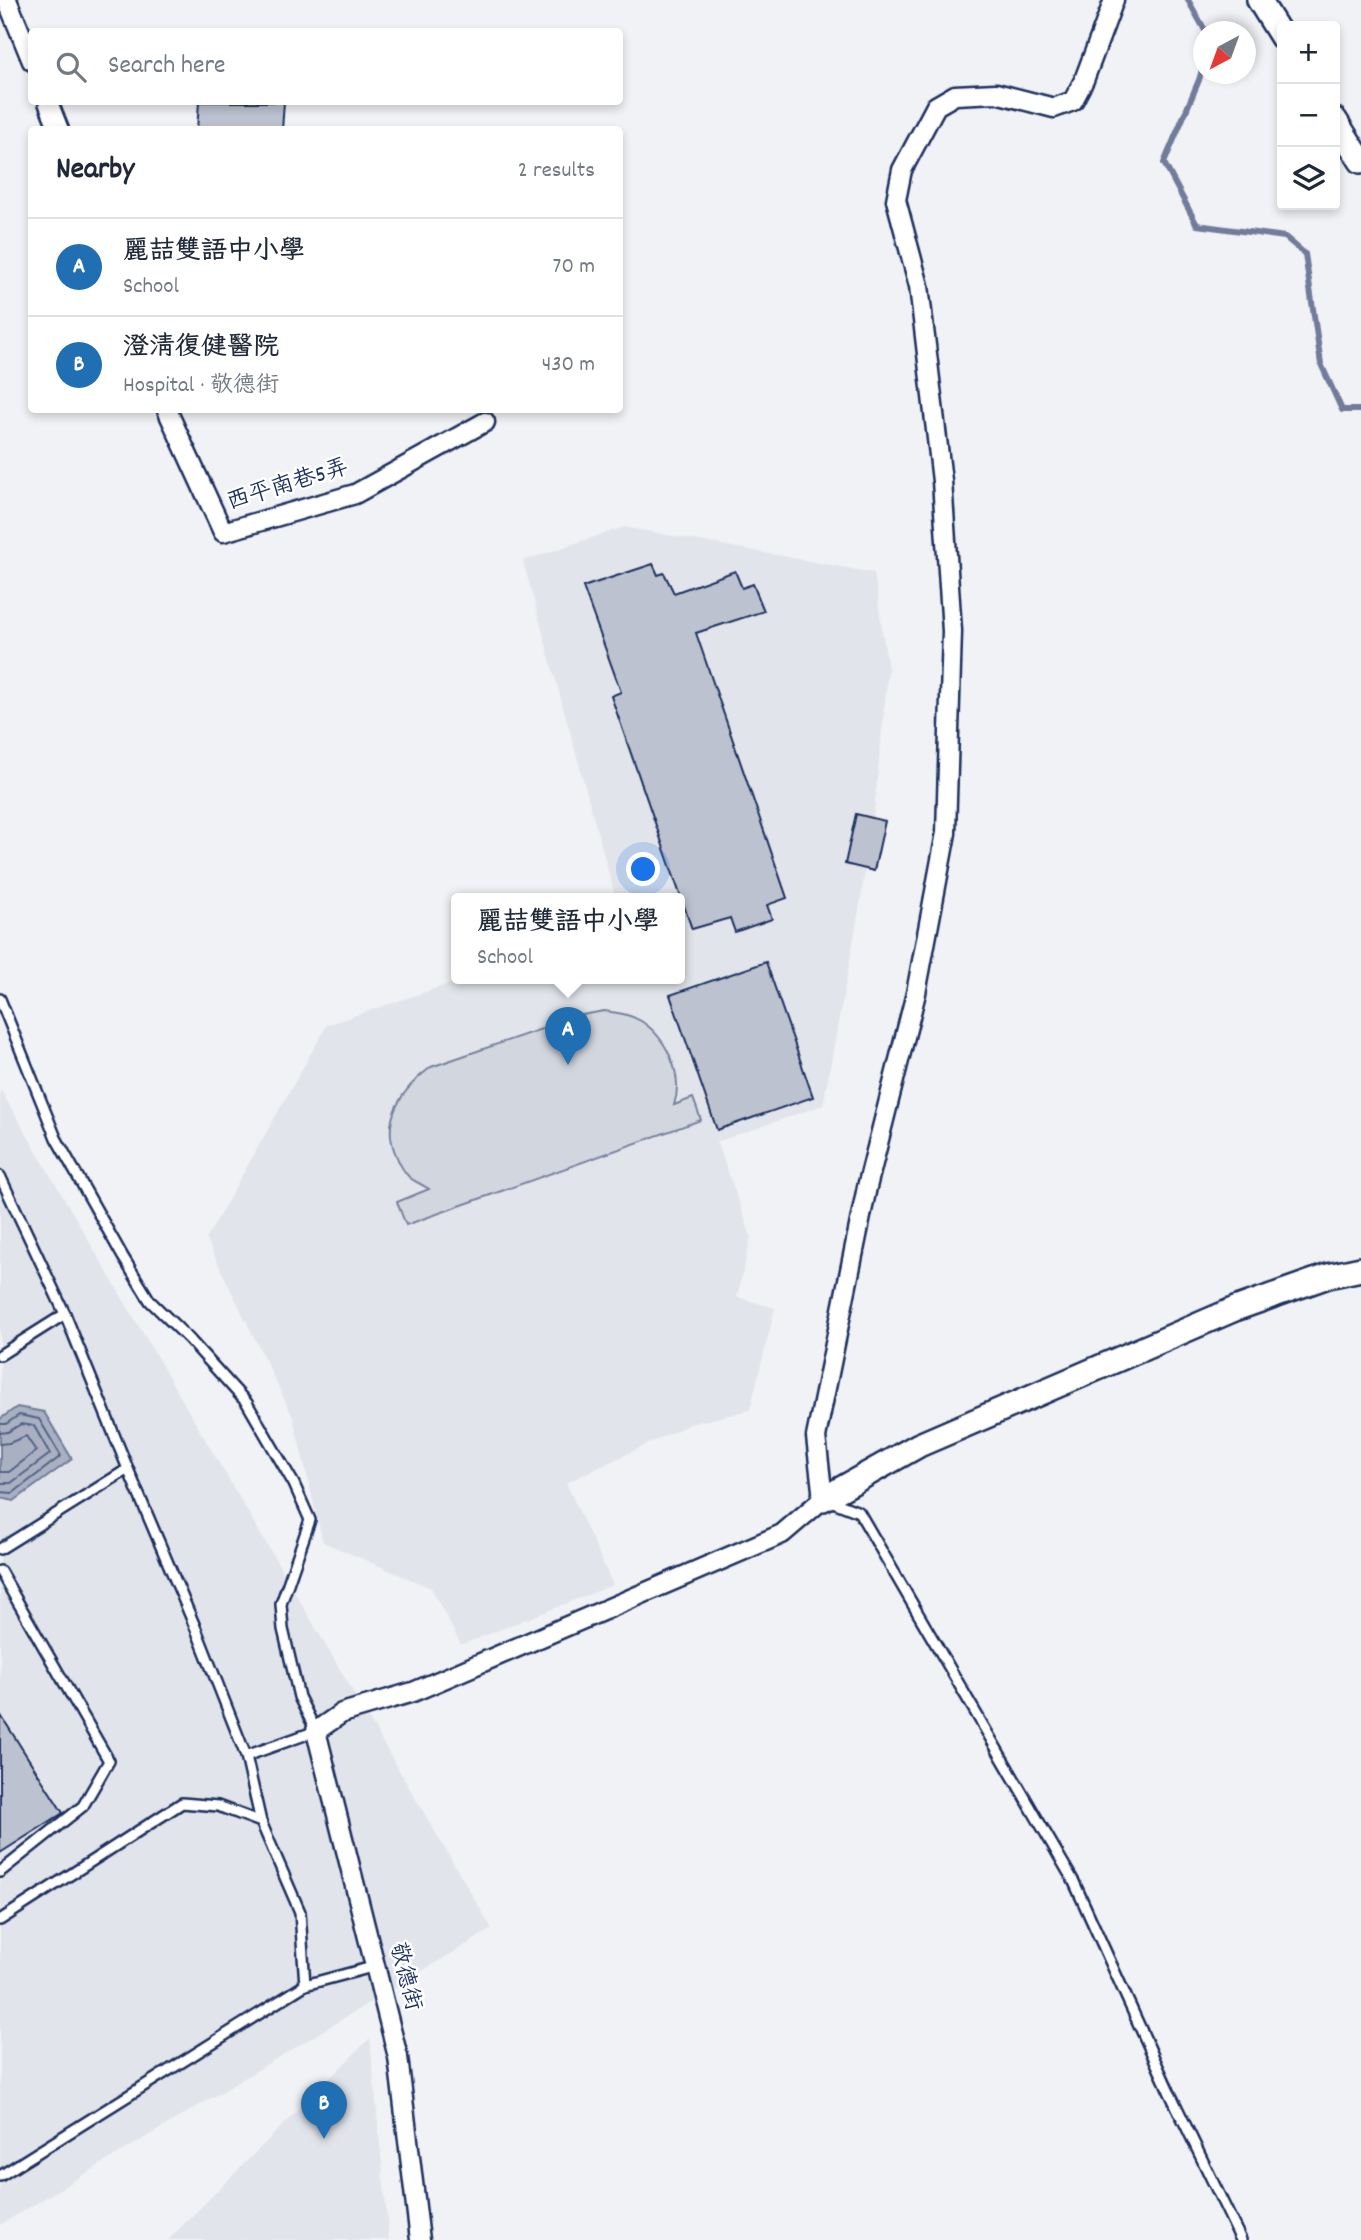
<!DOCTYPE html>
<meta charset="utf-8">
<style>
:root{--surface:#fff;--page:#f2f2f3;--text:#1f2937;--muted:#747a83;--line:#e0e1e3;--accent:#1f6fb2}
body{margin:0;font-family:Dekko,"LXGW WenKai TC",sans-serif;background:var(--page);color:var(--text)}
.controls{position:absolute;right:21px;top:21px;display:grid;overflow:hidden;border-radius:7px;box-shadow:0 4px 10px #0003}
.controls button{width:63px;height:63px;display:grid;place-items:center;padding:0;border:0;border-bottom:2px solid var(--line);background:var(--surface);color:var(--text);font:35px sans-serif}
.compass{position:absolute;left:1193px;top:21px;width:63px;height:63px;border-radius:50%;background:var(--surface);box-shadow:0 4px 10px #0003;rotate:221deg}
.you{position:absolute;left:644px;top:870px;width:24px;height:24px;margin:-18px;border:5px solid #fff;border-radius:50%;background:#1a73e8;box-shadow:0 0 0 10px #1a73e833}
.badge{display:grid;place-items:center;width:46px;height:46px;border-radius:50%;background:var(--accent);color:#fff;font-size:23px;font-weight:700}
.pin{position:absolute;translate:-50% -58px;filter:drop-shadow(0 2px 4px #0008)}
.pin::after{content:'';position:absolute;top:37px;width:24px;height:21px;background:inherit;clip-path:polygon(0 0,100% 0,50% 100%)}
.popup{position:absolute;left:451px;top:893px;width:234px;height:91px;box-sizing:border-box;display:grid;place-content:center;border-radius:7px;background:var(--surface);filter:drop-shadow(0 2px 5px #0005);font-size:23px;white-space:nowrap;color:var(--muted)}
.popup b{font-size:26px;color:var(--text)}
.popup::after{content:'';position:absolute;left:50%;top:100%;margin-left:-14px;border:14px solid transparent;border-top-color:var(--surface)}
.list{margin:0;padding:0;list-style:none}
h2{display:flex;justify-content:space-between;align-items:center;height:91px;margin:0;padding:0 28px;font-size:30px}
h2 small{font-size:23px;font-weight:400;color:var(--muted)}
.list li{display:grid;grid-template-columns:46px 1fr auto;gap:21px;align-items:center;box-sizing:border-box;height:98px;padding:0 28px;border-top:2px solid var(--line)}
.list b{display:block;font-size:26px;white-space:nowrap}
.list p{margin:0;font-size:23px;white-space:nowrap;color:var(--muted)}
.list em{font-size:23px;font-style:normal;color:var(--muted)}
.icon{flex:none;width:38px;height:38px;fill:none;stroke:currentColor;stroke-width:2;stroke-linecap:round;stroke-linejoin:round}
.map{position:relative;flex:none;width:1361px;height:2240px;overflow:hidden}
.search{position:absolute;background:var(--surface);box-shadow:0 4px 10px #0003;left:28px;top:28px;width:595px;height:77px;display:flex;align-items:center;gap:18px;box-sizing:border-box;padding:0 24px;border-radius:7px;color:var(--muted);font-size:26px}
.panel{position:absolute;background:var(--surface);box-shadow:0 4px 10px #0003;left:28px;top:126px;width:595px;height:287px;border-radius:7px}
.map>svg:first-child{display:block}
.built{fill:#e1e4ea}
.green{fill:#d2d6df;stroke:#76829e;stroke-width:2}
.water{fill:#a8b0c2;stroke:#707c9a;stroke-width:2}
.lines{fill:none;stroke-linecap:round;stroke-linejoin:round}
.shore{stroke:#536386;stroke-width:2}
.stream{stroke:#707c9a;stroke-width:6}
.building{fill:#bcc2d0;stroke:#1b2f5e;stroke-width:2}
.service-casing{stroke:#1b2f5e;stroke-width:14}
.minor-casing{stroke:#1b2f5e;stroke-width:23}
.tertiary-casing{stroke:#1b2f5e;stroke-width:28}
.service{stroke:#fff;stroke-width:9}
.minor{stroke:#fff;stroke-width:18}
.tertiary{stroke:#fff;stroke-width:23}
.labels{text-anchor:middle;dominant-baseline:central;stroke-width:5;stroke-linejoin:round;paint-order:stroke}
.street-label{font-size:23px;fill:#1b2f5e;stroke:#fff}
</style>
<div class="map">
<svg width="1361" height="2240" viewBox="0 0 1361 2240">
<rect width="100%" height="100%" fill="#f1f2f5"/>
<filter id="ink" filterUnits="userSpaceOnUse"><feTurbulence type="fractalNoise" baseFrequency=".0143" numOctaves="2"/><feDisplacementMap in="SourceGraphic" scale="14" xChannelSelector="R" yChannelSelector="G"/><feConvolveMatrix kernelMatrix="1 2 1 2 8 2 1 2 1" color-interpolation-filters="sRGB"/></filter>
<g filter="url(#ink)">
<g class="built">
<path d="M624,527L874,573L888,670L874,812L858,916L823,1105L717,1142L751,1236L737,1297L775,1308L750,1410L690,1424L566,1483L613,1585L461,1645L431,1588L323,1542L293,1417L206,1239L327,1025L464,979H680V899H616L523,561Z"/>
<path d="M0,1089L492,1929L0,2225Z"/>
<path d="M370,2038L389,2240H168Z"/>
</g>
<path class="green" d="M604,1011C617,1013 630,1014 641,1021C667,1038 684,1075 674,1105L693,1098L701,1120L406,1225L397,1202L429,1189C423,1185 416,1182 410,1178C404,1172 399,1163 396,1155C380,1119 403,1088 431,1067L582,1015Z"/>
<path class="water" d="M17,1407L44,1412L72,1459L14,1501L0,1498V1419Z"/>
<g class="lines">
<g class="shore">
<path d="M0,1424H6L19,1415L39,1419L61,1456L13,1493L0,1492"/>
<path d="M0,1433L8,1432L21,1424L34,1426L50,1454L11,1483H0"/>
<path d="M0,1444L9,1443L26,1436L36,1451L9,1472H0"/>
</g>
<g class="stream">
<path d="M1188,0L1206,32"/>
<path d="M1204,63L1199,80L1164,163L1197,225L1285,237L1305,254L1321,364L1342,410H1361"/>
</g>
</g>
<g class="building">
<path d="M199,102H284L282,130H197Z"/>
<path d="M653,564L658,575L664,573L674,593L735,571L742,588L753,584L764,611L696,633L787,898L767,905L772,919L735,932L730,918L692,929L611,696L621,692L583,587Z"/>
<path d="M856,814L885,821L874,871L845,864Z"/>
<path d="M766,962L813,1097L717,1130L670,995Z"/>
<path d="M0,1714L63,1813L0,1853Z"/>
</g>
<g class="lines">
<defs>
<g id="service">
<path d="M0,999L56,1138L123,1257L150,1301L189,1339L247,1403L294,1484L310,1520L281,1604L283,1629L299,1697L316,1731L246,1756L196,1629L128,1469L65,1314L0,1176"/>
<path d="M0,1355L65,1314"/>
<path d="M828,1500L859,1512L1074,1882L1169,2091L1241,2240"/>
<path d="M0,1549L128,1469"/>
<path d="M0,1571L109,1761L83,1806L0,1872"/>
<path d="M246,1756L261,1822"/>
<path d="M0,1920L182,1803L218,1806L261,1822L300,1912L305,1985"/>
<path d="M0,2176L305,1985L376,1966"/>
</g>
<g id="minor">
<path d="M7,0L32,61"/>
<path d="M48,102L59,130"/>
<path d="M167,410L223,532L355,494L485,422"/>
<path d="M420,2240L398,2057L316,1731L342,1713L413,1692L782,1534L823,1499L816,1437L867,1187L916,993L946,833L952,631L942,481L919,286L896,200L902,170L936,106L955,95L996,93L1054,108L1073,101L1084,80L1114,0"/>
</g>
<g id="tertiary">
<path d="M1259,0L1282,37"/>
<path d="M1335,120L1361,161"/>
<path d="M823,1499L919,1445L1235,1309L1328,1276L1361,1269"/>
</g>
</defs>
<use href="#service" class="service-casing"/>
<use href="#minor" class="minor-casing"/>
<use href="#tertiary" class="tertiary-casing"/>
<use href="#service" class="service"/>
<use href="#minor" class="minor"/>
<use href="#tertiary" class="tertiary"/>
</g>
</g>
<g class="labels">
<g class="street-label">
<text transform="translate(288 486) rotate(-17)">西平南巷5弄</text>
<text transform="translate(404 1977) rotate(76)">敬德街</text>
</g>
</g>
</svg>
<div class="controls">
<button>+</button>
<button>−</button>
<button><svg class="icon" aria-label="layers" viewBox="0 0 24 24"><path d="M12 4l9 5-9 5-9-5zM3 14l9 5 9-5"/></svg></button>
</div>
<svg class="compass" viewBox="-18 -18 36 36"><path d="M0-13l5 13h-10z" fill="#e53935"/><path d="M0 13l5-13h-10z" fill="#747a83"/></svg>
<div class="you"></div>
<div class="pin badge" style="left:568px;top:1065px">A</div>
<div class="popup"><b>麗喆雙語中小學</b>School</div>
<div class="pin badge" style="left:324px;top:2139px">B</div>
<div class="search"><svg class="icon" aria-label="search" viewBox="0 0 24 24"><circle cx="10" cy="10" r="6"/><path d="M15 15l6 6"/></svg>Search here</div>
<section class="panel">
<h2>Nearby<small>2 results</small></h2>
<ul class="list">
<li><span class="badge">A</span><div><b>麗喆雙語中小學</b><p>School</p></div><em>70 m</em></li>
<li><span class="badge">B</span><div><b>澄清復健醫院</b><p>Hospital · 敬德街</p></div><em>430 m</em></li>
</ul>
</section>
</div>
